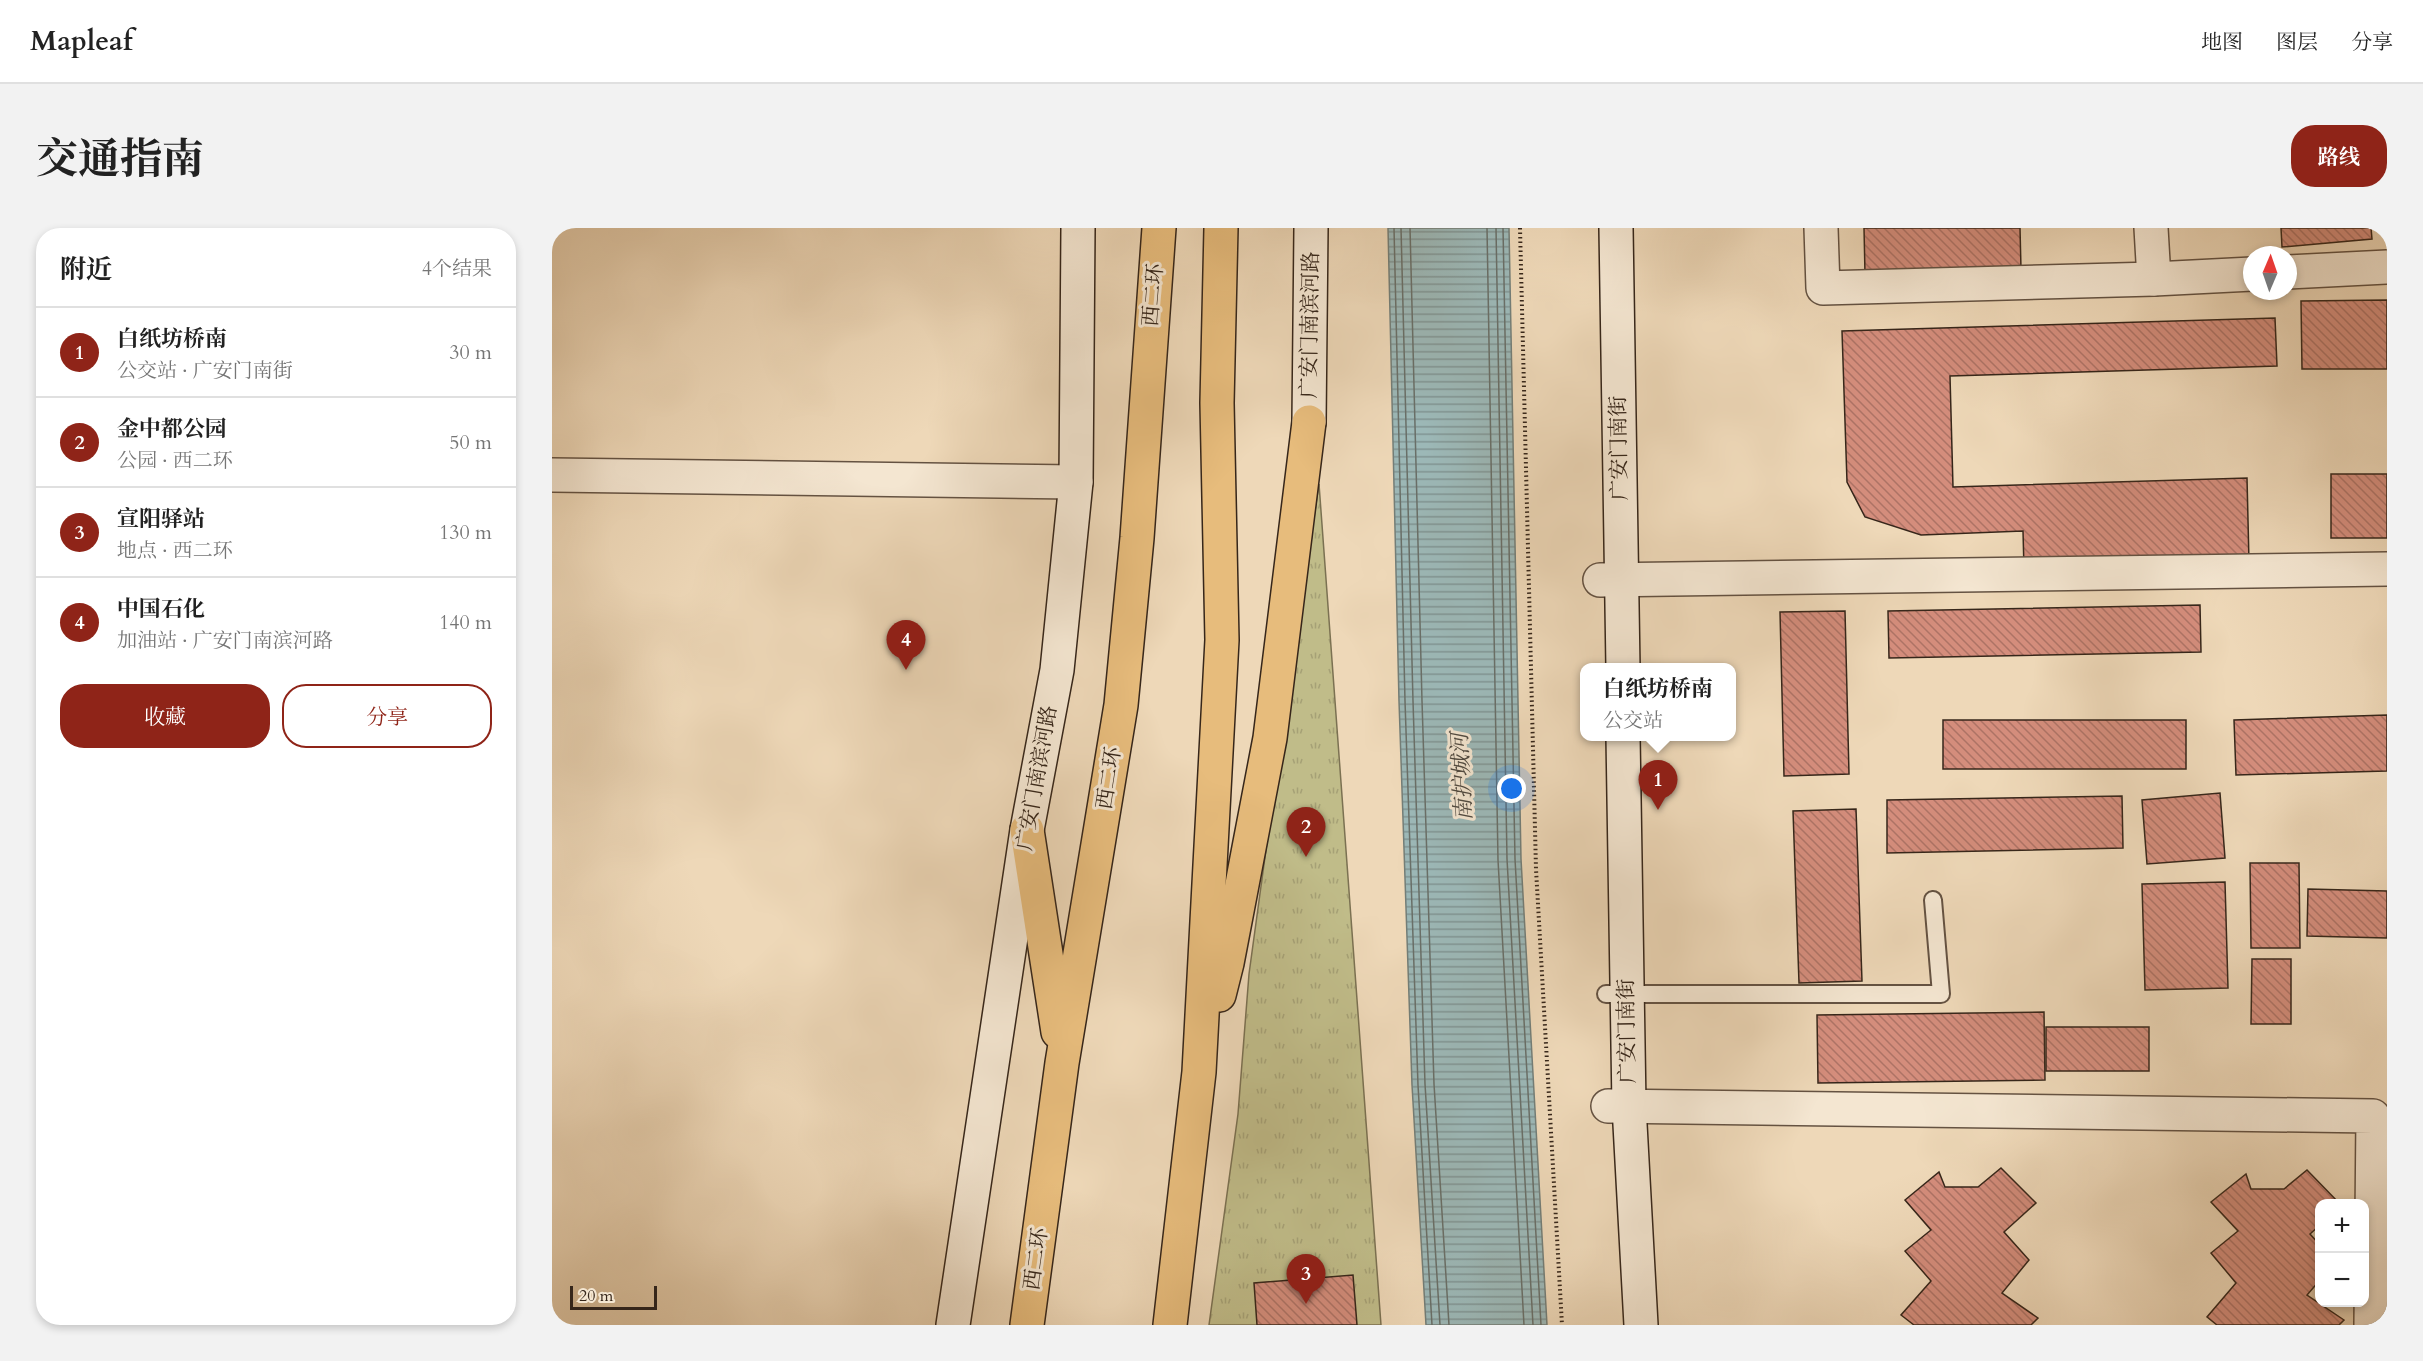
<!DOCTYPE html>
<html lang="zh">
<meta charset="utf-8">
<style>
:root{--surface:#fff;--page:#f2f2f2;--text:#222;--muted:#767676;--line:#e0e0e0;--accent:#8f2418}
body{margin:0;font-family:Cardo,"Noto Serif SC",serif;background:var(--page);color:var(--text)}
.controls{position:absolute;right:18px;bottom:18px;display:grid;overflow:hidden;border-radius:12px;box-shadow:0 3px 9px #0003}
.controls button{width:54px;height:54px;display:grid;place-items:center;padding:0;border:0;border-bottom:2px solid var(--line);background:var(--surface);color:var(--text);font:30px sans-serif}
.compass{position:absolute;left:1691px;top:18px;width:54px;height:54px;border-radius:50%;background:var(--surface);box-shadow:0 3px 9px #0003;rotate:2deg}
.scale{position:absolute;left:18px;bottom:15px;width:87px;box-sizing:border-box;padding-left:6px;border:3px solid #36261a;border-top:0;font-size:16px;line-height:21px;white-space:nowrap;color:#36261a;-webkit-text-stroke:4px #f4e6d1;paint-order:stroke}
.you{position:absolute;left:960px;top:561px;width:21px;height:21px;margin:-15px;border:4px solid #fff;border-radius:50%;background:#1a73e8;box-shadow:0 0 0 9px #1a73e833}
.badge{display:grid;place-items:center;width:39px;height:39px;border-radius:50%;background:var(--accent);color:#fff;font-size:20px;font-weight:700}
.pin{position:absolute;translate:-50% -50px;filter:drop-shadow(0 2px 3px #0008)}
.pin::after{content:'';position:absolute;top:32px;width:21px;height:18px;background:inherit;clip-path:polygon(0 0,100% 0,50% 100%)}
.popup{position:absolute;left:1028px;top:435px;width:156px;height:78px;box-sizing:border-box;display:grid;place-content:center;border-radius:12px;background:var(--surface);filter:drop-shadow(0 2px 4px #0005);font-size:20px;white-space:nowrap;color:var(--muted)}
.popup b{font-size:22px;color:var(--text)}
.popup::after{content:'';position:absolute;left:50%;top:100%;margin-left:-12px;border:12px solid transparent;border-top-color:var(--surface)}
.list{margin:0;padding:0;list-style:none}
h2{display:flex;justify-content:space-between;align-items:center;height:78px;margin:0;padding:0 24px;font-size:26px}
h2 small{font-size:20px;font-weight:400;color:var(--muted)}
.list li{display:grid;grid-template-columns:39px 1fr auto;gap:18px;align-items:center;box-sizing:border-box;height:90px;padding:0 24px;border-top:2px solid var(--line)}
.list b{display:block;font-size:22px;white-space:nowrap}
.list p{margin:0;font-size:20px;white-space:nowrap;color:var(--muted)}
.list em{font-size:20px;font-style:normal;color:var(--muted)}
.actions{display:flex;gap:12px;padding:18px 24px}
.actions a{flex:1;padding:14px 0;border:2px solid var(--accent);border-radius:24px;text-align:center;font-size:21px;color:var(--accent)}
.actions .main{background:var(--accent);color:#fff}
.map{position:relative;flex:none;width:1835px;height:1097px;overflow:hidden;border-radius:24px}
header{display:flex;align-items:center;gap:36px;box-sizing:border-box;height:84px;padding:0 30px;background:var(--surface);border-bottom:2px solid var(--line)}
header strong{font-size:28px}
nav{display:flex;gap:33px;margin-inline-start:auto;font-size:21px}
.intro{display:flex;align-items:center;justify-content:space-between;box-sizing:border-box;height:144px;padding:0 36px}
h1{margin:0;font-size:42px}
.button{padding:15px 27px;border-radius:24px;background:var(--accent);color:#fff;font-size:21px;font-weight:700}
main{display:flex;gap:36px;padding:0 36px}
aside{flex:1;background:var(--surface);border-radius:24px;box-shadow:0 3px 9px #0003}
.map>svg:first-child{display:block}
.grass{fill:url(#grass-tufts);stroke:#7b7152;stroke-width:1.5}
.water{fill:url(#water-rules);stroke:#737e78;stroke-width:1.5}
.lines{fill:none;stroke-linecap:round;stroke-linejoin:round}
.shore{stroke:#696f68;stroke-width:1.5}
.building{fill:url(#building-back-hatch);stroke:#36261a;stroke-width:1.5}
.lane-casing{stroke:#645242;stroke-width:20}
.street-casing{stroke:#645242;stroke-width:36}
.secondary-casing{stroke:#36261a;stroke-width:36}
.highway-casing{stroke:#36261a;stroke-width:36}
.path{stroke:#36261a;stroke-width:4;stroke-dasharray:1.5 3;stroke-linecap:butt}
.lane{stroke:#f4e6d1;stroke-width:16}
.street{stroke:#f4e6d1;stroke-width:33}
.secondary{stroke:#f4e6d1;stroke-width:33}
.highway{stroke:#e7bc7c;stroke-width:33}
.labels{text-anchor:middle;dominant-baseline:central;stroke-width:6;stroke-linejoin:round;paint-order:stroke}
.street-label{font-size:21px;fill:#36261a;stroke:#f4e6d1}
.water-label{font-size:22px;font-style:italic;fill:#504a41;stroke:#f4e6d1}
</style>
<header>
<strong>Mapleaf</strong>
<nav><a>地图</a><a>图层</a><a>分享</a></nav>
</header>
<div class="intro"><h1>交通指南</h1><a class="button">路线</a></div>
<main>
<aside>
<h2>附近<small>4个结果</small></h2>
<ul class="list">
<li><span class="badge">1</span><div><b>白纸坊桥南</b><p>公交站 · 广安门南街</p></div><em>30 m</em></li>
<li><span class="badge">2</span><div><b>金中都公园</b><p>公园 · 西二环</p></div><em>50 m</em></li>
<li><span class="badge">3</span><div><b>宣阳驿站</b><p>地点 · 西二环</p></div><em>130 m</em></li>
<li><span class="badge">4</span><div><b>中国石化</b><p>加油站 · 广安门南滨河路</p></div><em>140 m</em></li>
</ul>
<div class="actions"><a class="main">收藏</a><a>分享</a></div>
</aside>
<div class="map">
<svg width="1835" height="1097" viewBox="0 0 1835 1097">
<defs>
<pattern id="grass-tufts" width="24" height="20" patternUnits="userSpaceOnUse" patternTransform="scale(1.5)"><rect width="24" height="20" fill="#c0bc89"/><path d="M3 7l-1-3M5 7V3M7 7l1-3M15 17l-1-3M17 17v-4M19 17l1-3" fill="none" stroke="#a6a176"/></pattern>
<pattern id="water-rules" width="6" height="5" patternUnits="userSpaceOnUse" patternTransform="scale(1.5)"><rect width="6" height="5" fill="#9cb8b7"/><path d="M0 2.5h6" fill="none" stroke="#809594"/></pattern>
<pattern id="building-back-hatch" width="6" height="6" patternUnits="userSpaceOnUse" patternTransform="scale(1.5)"><rect width="6" height="6" fill="#d48d7c"/><path d="M-1 5l2 2M0 0l6 6M5-1l2 2" fill="none" stroke="#ad7365"/></pattern>
</defs>
<rect width="100%" height="100%" fill="#eed8b8"/>
<filter id="stains"><feTurbulence type="fractalNoise" baseFrequency=".00333" numOctaves="4"/><feColorMatrix values="0 0 0 0 .2 0 0 0 0 .09 0 0 0 0 .02 0 0 0 .5 -.17"/></filter>
<radialGradient id="worn" r=".72"><stop offset=".6" stop-color="#630" stop-opacity="0"/><stop offset="1" stop-color="#630" stop-opacity=".3"/></radialGradient>
<path class="grass" d="M767,256L829,1097H657L686,886L697,746L729,512Z"/>
<path class="water" d="M836,0H957L969,631L995,1097H874L860,857L847,473Z"/>
<g class="lines">
<g class="shore">
<path d="M842,0L853,473L866,857L880,1097"/>
<path d="M849,0L861,473L873,856L888,1097"/>
<path d="M858,0L870,473L882,856L897,1097"/>
<path d="M935,0L946,632L972,1097"/>
<path d="M944,0L955,631L981,1097"/>
<path d="M951,0L963,631L989,1097"/>
</g>
</g>
<g class="building">
<path d="M1312,0H1468L1469,41L1313,46Z"/>
<path d="M1729,0H1819L1820,11L1730,19Z"/>
<path d="M1835,72V141H1750L1749,73Z"/>
<path d="M1723,90L1725,138L1398,148L1401,259L1695,250L1697,334L1472,341L1471,303L1369,307L1313,289L1295,254L1290,103Z"/>
<rect x="1779" y="246" width="56" height="64"/>
<path d="M1648,377L1649,424L1337,430L1336,383Z"/>
<path d="M1293,383L1297,546L1232,548L1228,384Z"/>
<path d="M1835,487V543L1684,547L1682,492Z"/>
<rect x="1391" y="492" width="243" height="49"/>
<path d="M1668,565L1673,630L1595,636L1590,572Z"/>
<path d="M1570,568L1571,620L1335,625V572Z"/>
<path d="M1304,581L1310,753L1247,755L1241,583Z"/>
<path d="M1698,635H1747L1748,720H1699Z"/>
<path d="M1673,654L1676,760L1593,762L1590,656Z"/>
<path d="M1756,661L1835,663V710L1755,708Z"/>
<path d="M1700,731H1739V796H1699Z"/>
<path d="M1492,784L1493,852L1266,855L1265,787Z"/>
<rect x="1494" y="799" width="103" height="44"/>
<path d="M1449,940L1484,975L1452,1004L1477,1032L1450,1065L1486,1090L1479,1097H1362L1349,1087L1379,1053L1353,1023L1379,1002L1353,972L1387,944L1393,959H1426Z"/>
<path d="M1755,942L1788,976H1768V997L1758,1006L1768,1017V1052L1755,1067L1792,1092L1787,1097H1665L1655,1089L1684,1055L1659,1025L1686,1003L1659,974L1694,946L1699,961H1732Z"/>
<path d="M801,1047L805,1097H705L702,1055Z"/>
</g>
<g class="lines">
<defs>
<path id="lane" d="M1054,766H1389L1381,672"/>
<g id="street">
<path d="M1269,0L1271,60L1602,51"/>
<path d="M1599,0L1602,51L1700,46"/>
<path d="M1736,44L1835,39"/>
<path d="M0,247L524,254"/>
<path d="M1048,352L1835,341"/>
<path d="M1056,878L1821,888L1819,1097"/>
</g>
<g id="secondary">
<path d="M1064,0L1071,440"/>
<path d="M757,194L759,0"/>
<path d="M1071,508L1077,878L1089,1097"/>
<path d="M401,1097L475,602L505,442L524,254L526,0"/>
</g>
<g id="highway">
<path d="M475,602L506,804"/>
<path d="M667,767L675,735L718,510L757,194"/>
<path d="M475,1097L510,835L569,477L585,310L607,0"/>
<path d="M618,1097L647,844L670,412L665,175L669,0"/>
</g>
</defs>
<use href="#lane" class="lane-casing"/>
<use href="#street" class="street-casing"/>
<use href="#secondary" class="secondary-casing"/>
<use href="#highway" class="highway-casing"/>
<path class="path" d="M968,0L984,641L1010,1097"/>
<use href="#lane" class="lane"/>
<use href="#street" class="street"/>
<use href="#secondary" class="secondary"/>
<use href="#highway" class="highway"/>
</g>
<g class="labels">
<g class="street-label">
<text transform="translate(601 67) rotate(-85)">西二环</text>
<text transform="translate(758 97) rotate(-89)">广安门南滨河路</text>
<text transform="translate(1067 220) rotate(-91)">广安门南街</text>
<text transform="translate(485 550) rotate(-80)">广安门南滨河路</text>
<text transform="translate(557 550) rotate(-81)">西二环</text>
<text transform="translate(1075 803) rotate(-91)">广安门南街</text>
<text transform="translate(484 1031) rotate(-82)">西二环</text>
</g>
<g class="water-label">
<text transform="translate(910 549) rotate(-93)">南护城河</text>
</g>
</g>
<rect width="100%" height="100%" filter="url(#stains)"/>
<rect width="100%" height="100%" fill="url(#worn)"/>
</svg>
<div class="controls">
<button>+</button>
<button>−</button>
</div>
<svg class="compass" viewBox="-18 -18 36 36"><path d="M0-13l5 13h-10z" fill="#e53935"/><path d="M0 13l5-13h-10z" fill="#767676"/></svg>
<div class="scale">20 m</div>
<div class="you"></div>
<div class="pin badge" style="left:1106px;top:582px">1</div>
<div class="popup"><b>白纸坊桥南</b>公交站</div>
<div class="pin badge" style="left:754px;top:629px">2</div>
<div class="pin badge" style="left:754px;top:1076px">3</div>
<div class="pin badge" style="left:354px;top:442px">4</div>
</div>
</main>
